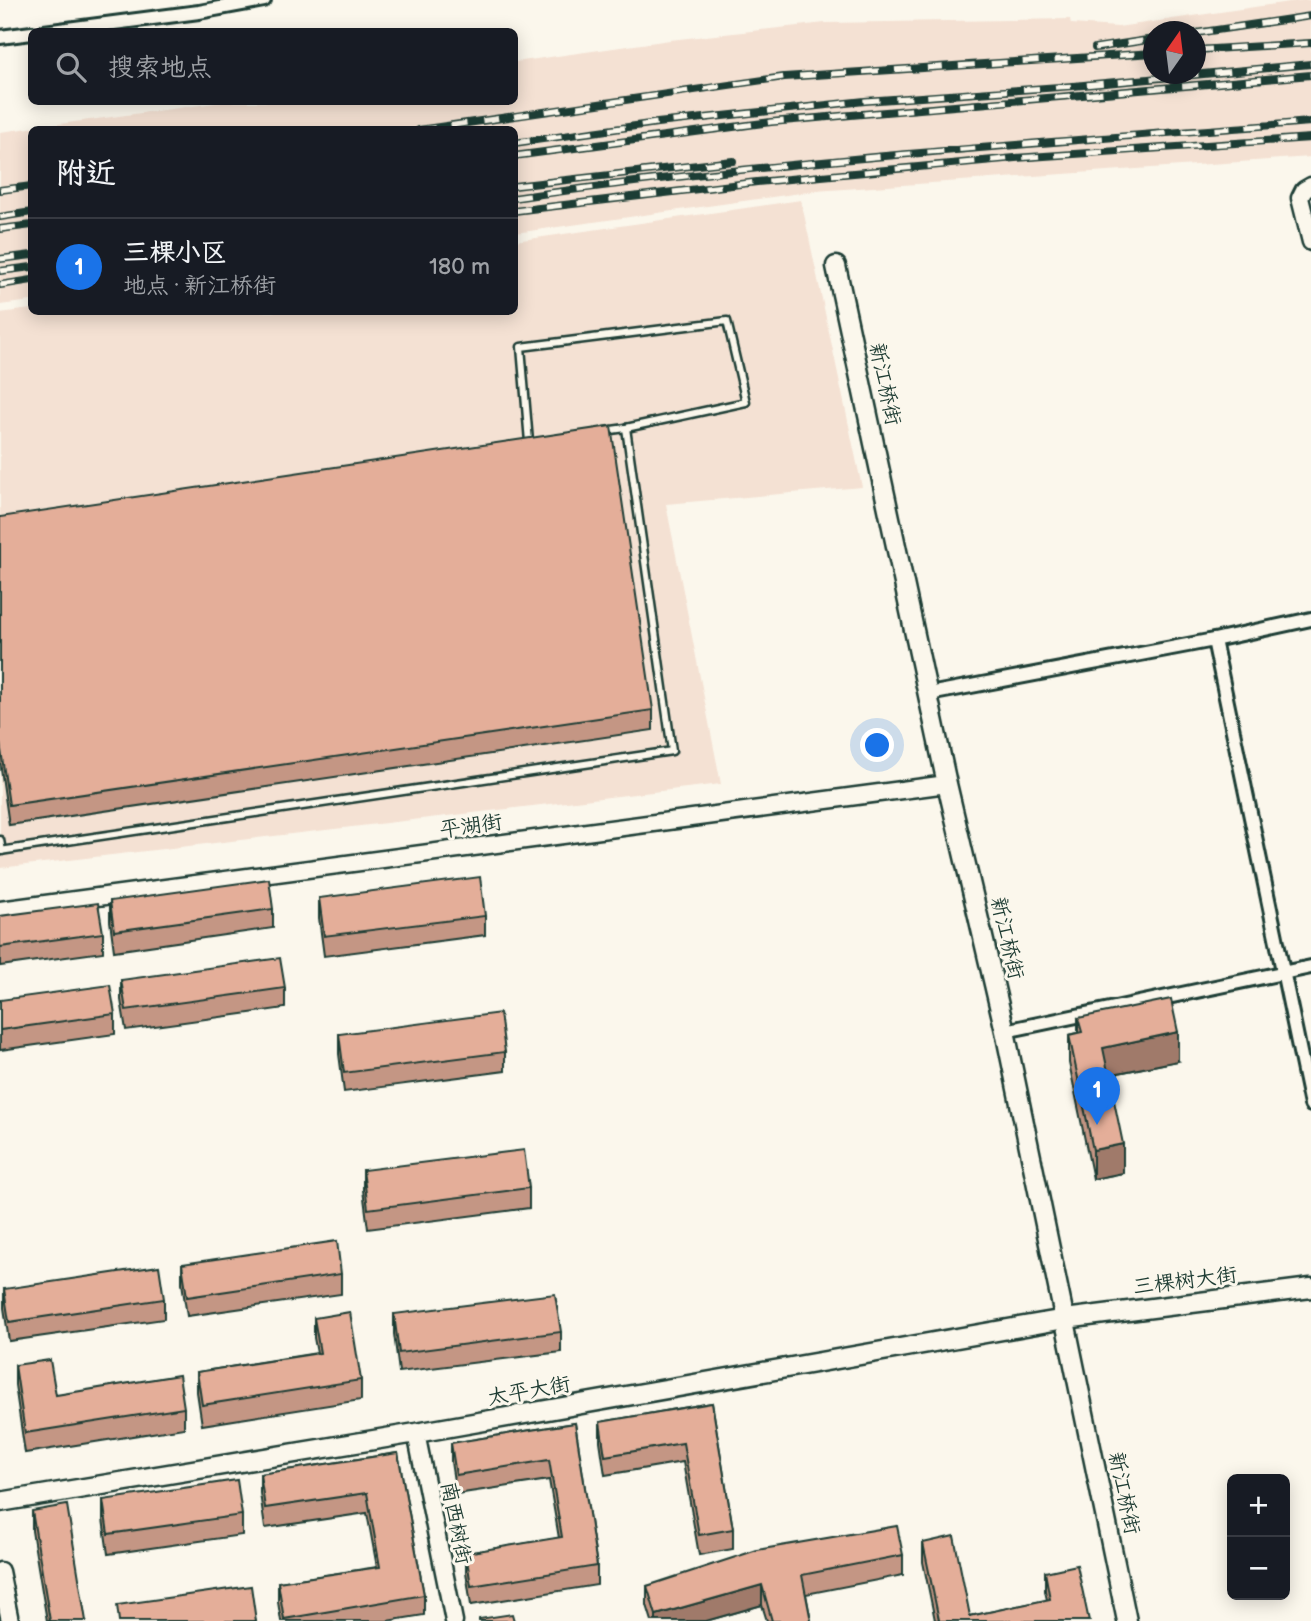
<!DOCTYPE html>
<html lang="zh">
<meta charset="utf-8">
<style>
:root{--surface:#171b24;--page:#20242c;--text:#f1f3f6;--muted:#9ea1a6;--line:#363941;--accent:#1a73e8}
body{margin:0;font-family:"Balsamiq Sans","LXGW WenKai TC",sans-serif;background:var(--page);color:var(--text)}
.controls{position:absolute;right:21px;bottom:21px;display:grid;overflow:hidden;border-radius:10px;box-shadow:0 4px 18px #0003}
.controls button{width:63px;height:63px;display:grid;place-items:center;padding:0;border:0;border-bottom:2px solid var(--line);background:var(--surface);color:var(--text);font:35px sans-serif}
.compass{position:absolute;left:1143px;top:21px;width:63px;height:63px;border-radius:50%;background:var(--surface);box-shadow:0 4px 18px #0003;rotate:14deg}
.you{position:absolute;left:878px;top:746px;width:24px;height:24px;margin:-18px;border:5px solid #fff;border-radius:50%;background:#1a73e8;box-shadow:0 0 0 10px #1a73e833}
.badge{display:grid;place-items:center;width:46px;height:46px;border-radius:50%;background:var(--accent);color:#fff;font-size:23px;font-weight:700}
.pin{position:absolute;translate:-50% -58px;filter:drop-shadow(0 2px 4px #0008)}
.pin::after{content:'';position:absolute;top:37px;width:24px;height:21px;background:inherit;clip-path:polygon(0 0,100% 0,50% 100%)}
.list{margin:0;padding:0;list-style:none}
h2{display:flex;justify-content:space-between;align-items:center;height:91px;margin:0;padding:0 28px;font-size:30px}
h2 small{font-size:23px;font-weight:400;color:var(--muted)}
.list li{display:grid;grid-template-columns:46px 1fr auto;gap:21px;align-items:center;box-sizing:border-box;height:98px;padding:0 28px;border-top:2px solid var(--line)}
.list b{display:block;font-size:26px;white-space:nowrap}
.list p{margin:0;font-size:23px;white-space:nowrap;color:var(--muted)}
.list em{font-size:23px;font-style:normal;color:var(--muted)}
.icon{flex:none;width:38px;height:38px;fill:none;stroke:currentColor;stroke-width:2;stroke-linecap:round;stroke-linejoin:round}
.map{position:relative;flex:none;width:1311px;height:1621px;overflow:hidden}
.search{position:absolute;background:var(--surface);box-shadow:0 4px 18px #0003;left:28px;top:28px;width:490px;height:77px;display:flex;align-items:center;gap:18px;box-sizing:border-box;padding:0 24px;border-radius:10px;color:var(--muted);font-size:26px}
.panel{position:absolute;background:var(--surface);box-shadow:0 4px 18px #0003;left:28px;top:126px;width:490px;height:189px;border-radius:10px}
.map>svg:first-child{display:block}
.built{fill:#f4e1d3;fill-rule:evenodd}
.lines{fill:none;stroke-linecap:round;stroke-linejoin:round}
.service-casing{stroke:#1f3d34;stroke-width:11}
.minor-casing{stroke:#1f3d34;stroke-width:18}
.tertiary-casing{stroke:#1f3d34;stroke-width:21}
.secondary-casing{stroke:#1f3d34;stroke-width:23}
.service{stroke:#fbf7ec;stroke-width:6}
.minor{stroke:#fbf7ec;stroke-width:12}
.tertiary{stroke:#fbf7ec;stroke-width:16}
.secondary{stroke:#fbf7ec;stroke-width:18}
.rail-casing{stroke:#1f3d34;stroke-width:8}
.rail{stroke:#fbf7ec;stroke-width:5;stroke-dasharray:16;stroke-linecap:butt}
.wall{fill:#c49684;stroke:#1f3d34;stroke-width:2}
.shaded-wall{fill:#a07a6b;stroke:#1f3d34;stroke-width:2}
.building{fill:#e4ae99;stroke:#1f3d34;stroke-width:2}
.labels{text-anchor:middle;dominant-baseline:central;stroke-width:6;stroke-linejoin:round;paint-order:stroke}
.street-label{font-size:21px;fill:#1f3d34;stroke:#fbf7ec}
</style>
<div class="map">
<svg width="1311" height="1621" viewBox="0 0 1311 1621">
<rect width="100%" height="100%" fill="#fbf7ec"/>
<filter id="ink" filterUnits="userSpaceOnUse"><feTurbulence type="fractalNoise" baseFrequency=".0143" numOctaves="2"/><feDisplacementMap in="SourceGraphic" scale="14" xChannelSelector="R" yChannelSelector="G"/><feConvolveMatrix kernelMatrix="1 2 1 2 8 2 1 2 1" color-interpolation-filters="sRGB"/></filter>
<g filter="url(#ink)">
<g class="built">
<path d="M1303,0H1311V157L815,191L515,233L514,130H32L31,301L0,305V132L223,102H514L515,62L670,40L825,23L1070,19L1071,24L1118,27ZM1154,32H1196V74H1154Z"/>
<path d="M801,200L862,487L666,504L721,784L0,868V313L31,309L32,312H514L515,241Z"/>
</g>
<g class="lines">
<defs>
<g id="service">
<path d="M529,442L521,347L727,321L746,402L626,428"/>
<path d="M0,840L2,851"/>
<path d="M0,851L672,751L626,428L604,431"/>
</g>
<g id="minor">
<path d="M44,32L199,12L264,0"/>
<path d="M0,37L32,33"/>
<path d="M1214,640L1311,1105"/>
<path d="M929,694L1214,640L1311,619"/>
<path d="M1005,1031L1311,967"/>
</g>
<g id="tertiary">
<path d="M1311,186L1304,190L1300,198L1311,242"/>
<path d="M0,910L947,784"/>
<path d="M416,1433L454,1621"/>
<path d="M0,1571L10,1621"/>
</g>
<g id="secondary">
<path d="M836,266L947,784L1005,1031L1127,1621"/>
<path d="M0,1502L416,1433L1065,1319L1311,1288"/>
</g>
</defs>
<use href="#service" class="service-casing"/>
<use href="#minor" class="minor-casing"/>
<use href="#tertiary" class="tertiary-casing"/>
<use href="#secondary" class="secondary-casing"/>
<use href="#service" class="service"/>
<use href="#minor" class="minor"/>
<use href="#tertiary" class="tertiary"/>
<use href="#secondary" class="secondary"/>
<defs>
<g id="rail">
<path d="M1196,33L1311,16"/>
<path d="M1095,48L1154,39"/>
<path d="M1196,50L1311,43"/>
<path d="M419,130L784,77L1154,53"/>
<path d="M514,143L657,123L865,101L1073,86L1311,64"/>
<path d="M514,156L771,122L1311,75"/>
<path d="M514,186L733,161"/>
<path d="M0,190L32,186"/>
<path d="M514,198C779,160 1045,143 1311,122"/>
<path d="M514,211L757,182L1015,158L1311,138"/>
<path d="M0,217L32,212"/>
<path d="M0,229L32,225"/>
<path d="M0,259L32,255"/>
<path d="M0,271L32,267"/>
<path d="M0,285L32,280"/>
</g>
</defs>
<use href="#rail" class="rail-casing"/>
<use href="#rail" class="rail"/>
</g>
<g class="wall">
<path d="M0,517L653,710V730L9,825L0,762Z"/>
<path d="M319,898L485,916V935L324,956L319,918Z"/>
<path d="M110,901L273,909V928L114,951L110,921Z"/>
<path d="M0,916L103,933V952L0,966Z"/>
<path d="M121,980L285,988V1008L126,1030L121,1000Z"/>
<path d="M0,1000L115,1014V1034L0,1050Z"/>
<path d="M1078,1018L1178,1061L1109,1075L1123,1173L1093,1179L1069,1063V1035L1078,1033Z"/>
<path d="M339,1034L505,1052V1071L344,1092L339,1054Z"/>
<path d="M363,1170L529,1188V1208L368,1229L363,1190Z"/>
<path d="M182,1264L341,1274V1294L187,1316L182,1283Z"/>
<path d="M4,1289L164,1299V1319L9,1341L4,1308Z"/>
<path d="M394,1314L561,1332V1352L399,1372L394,1334Z"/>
<path d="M314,1318L361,1380V1400L202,1425L197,1392V1372L317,1353L314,1338Z"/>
<path d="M15,1365L56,1395L184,1408V1428L25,1453L15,1385Z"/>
<path d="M712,1403L733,1529V1549L699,1555L683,1462L605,1475L600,1441V1422Z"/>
<path d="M575,1423L597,1566V1585L471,1605L466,1572V1553L559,1538L549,1480L456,1494L451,1462V1443Z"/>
<path d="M398,1453L424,1595V1615L387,1621H281L278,1602V1582L377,1567L367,1513L265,1528L260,1493V1474Z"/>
<path d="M103,1500L242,1515V1535L108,1554L103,1519Z"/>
<path d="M32,1511L86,1621H47L32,1531Z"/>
<path d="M923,1543L970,1616L1047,1600L1045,1591V1572L1089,1621L935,1620L923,1562Z"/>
<path d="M903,1555V1575L806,1594L811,1621H767L762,1605L706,1621H652L647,1605V1586Z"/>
</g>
<g class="shaded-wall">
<path d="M1178,1032V1061L1103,1076V1048Z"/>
<path d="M1123,1144V1173L1093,1179V1150Z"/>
<path d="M762,1585V1605L706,1621H656V1615Z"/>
</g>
<g class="building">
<path d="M611,426L653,710L9,805L0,743V517Z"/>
<path d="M480,877L485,916L324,936L319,898Z"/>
<path d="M269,879L273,909L114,931L110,901Z"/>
<path d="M98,903L103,933L0,947V916Z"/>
<path d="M280,958L285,988L126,1010L121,980Z"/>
<path d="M110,985L115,1014L0,1030V1000Z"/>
<path d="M1171,999L1178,1032L1103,1048L1123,1144L1093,1150L1069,1035L1082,1032L1078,1018Z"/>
<path d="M500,1013L505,1052L344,1073L339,1034Z"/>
<path d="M524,1150L529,1188L368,1209L363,1170Z"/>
<path d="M337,1241L341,1274L187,1297L182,1264Z"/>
<path d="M159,1266L164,1299L9,1322L4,1289Z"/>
<path d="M555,1294L561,1332L399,1353L394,1314Z"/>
<path d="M350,1312L361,1380L202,1405L197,1372L320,1353L314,1318Z"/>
<path d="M50,1360L56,1395L179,1375L184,1408L25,1433L15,1365Z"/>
<path d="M712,1403L733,1529L699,1535L683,1443L605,1456L600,1422Z"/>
<path d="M575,1423L597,1566L471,1586L466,1553L562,1537L549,1460L456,1475L451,1443Z"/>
<path d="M398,1453L424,1595L284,1619L278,1582L380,1567L367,1493L265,1508L260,1474Z"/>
<path d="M237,1480L242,1515L108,1534L103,1500Z"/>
<path d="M67,1505L86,1621H50L32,1511Z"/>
<path d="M897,1526L903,1555L802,1575L811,1621H772L762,1585L656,1615L647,1586L757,1550Z"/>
<path d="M954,1536L970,1616L1050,1599L1045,1572L1077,1565L1089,1621H932L939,1620L923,1543Z"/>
<path d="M251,1586L256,1621H119L117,1605Z"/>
<path d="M512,1614L514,1621H479V1619Z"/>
</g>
</g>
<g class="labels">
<g class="street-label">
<text transform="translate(885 384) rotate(78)">新江桥街</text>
<text transform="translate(471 826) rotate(-8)">平湖街</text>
<text transform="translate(1007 938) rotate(77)">新江桥街</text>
<text transform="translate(1185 1281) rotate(-7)">三棵树大街</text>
<text transform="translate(529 1391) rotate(-10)">太平大街</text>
<text transform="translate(1124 1493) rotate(78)">新江桥街</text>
<text transform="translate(456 1523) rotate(79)">南西树街</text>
</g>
</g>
</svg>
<div class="controls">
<button>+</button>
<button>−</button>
</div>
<svg class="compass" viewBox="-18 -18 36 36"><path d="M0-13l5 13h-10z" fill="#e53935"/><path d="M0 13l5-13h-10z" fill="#9ea1a6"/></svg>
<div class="you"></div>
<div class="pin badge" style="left:1097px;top:1125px">1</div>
<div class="search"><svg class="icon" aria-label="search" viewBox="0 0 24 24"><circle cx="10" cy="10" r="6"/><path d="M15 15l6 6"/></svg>搜索地点</div>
<section class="panel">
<h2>附近<small></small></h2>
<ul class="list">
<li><span class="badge">1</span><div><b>三棵小区</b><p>地点 · 新江桥街</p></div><em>180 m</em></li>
</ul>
</section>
</div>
